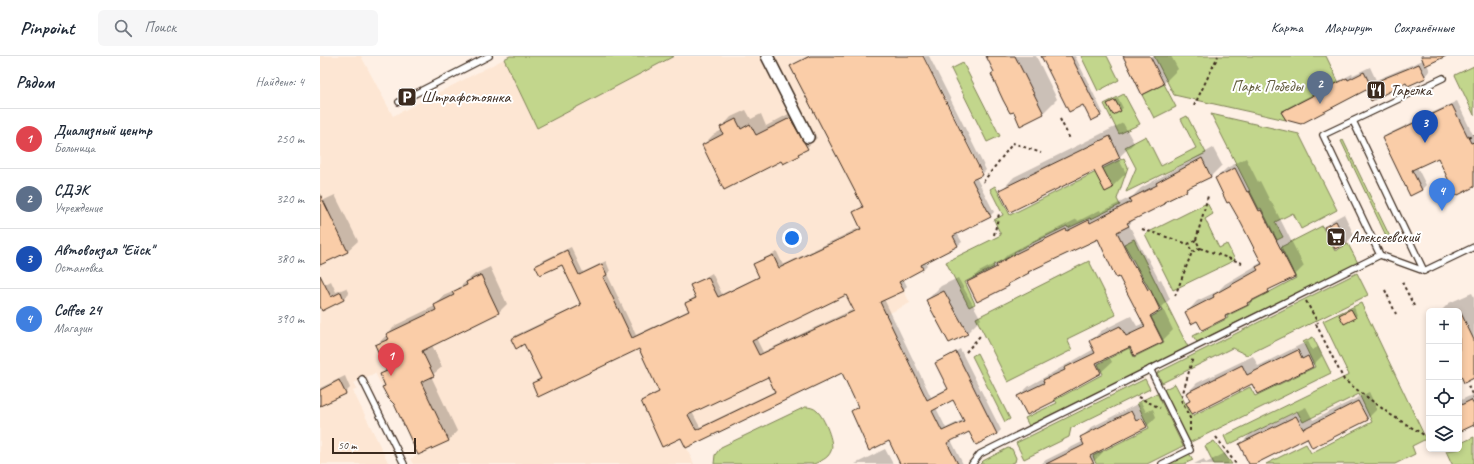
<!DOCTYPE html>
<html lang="ru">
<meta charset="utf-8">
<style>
:root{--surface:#fff;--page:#f6f6f7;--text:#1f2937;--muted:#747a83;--line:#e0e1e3;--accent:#0b8043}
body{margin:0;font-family:Caveat,sans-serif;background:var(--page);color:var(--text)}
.controls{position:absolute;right:12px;bottom:12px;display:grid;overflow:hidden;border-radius:6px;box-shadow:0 2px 6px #0003}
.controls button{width:36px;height:36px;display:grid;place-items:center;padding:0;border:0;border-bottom:1px solid var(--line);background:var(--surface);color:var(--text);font:20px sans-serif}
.scale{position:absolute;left:12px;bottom:10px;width:84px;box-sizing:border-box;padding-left:4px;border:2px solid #3b2a1e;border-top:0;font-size:11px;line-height:14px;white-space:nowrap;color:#3b2a1e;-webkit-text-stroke:3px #fff;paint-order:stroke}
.you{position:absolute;left:472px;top:182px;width:14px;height:14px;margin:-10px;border:3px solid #fff;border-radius:50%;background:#1a73e8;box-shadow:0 0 0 6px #1a73e833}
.badge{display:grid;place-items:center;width:26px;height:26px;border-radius:50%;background:var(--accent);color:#fff;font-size:13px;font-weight:700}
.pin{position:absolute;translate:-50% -33px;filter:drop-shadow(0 1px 2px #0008)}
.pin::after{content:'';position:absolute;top:21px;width:14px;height:12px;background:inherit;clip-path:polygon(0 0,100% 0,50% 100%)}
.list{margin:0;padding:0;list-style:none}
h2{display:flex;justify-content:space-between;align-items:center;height:52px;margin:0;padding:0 16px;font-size:17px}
h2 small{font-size:13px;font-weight:400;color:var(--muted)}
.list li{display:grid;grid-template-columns:26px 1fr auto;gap:12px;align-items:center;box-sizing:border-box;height:60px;padding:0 16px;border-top:1px solid var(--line)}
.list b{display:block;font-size:15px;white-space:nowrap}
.list p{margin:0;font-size:13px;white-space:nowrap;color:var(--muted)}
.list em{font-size:13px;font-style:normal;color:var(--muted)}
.icon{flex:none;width:22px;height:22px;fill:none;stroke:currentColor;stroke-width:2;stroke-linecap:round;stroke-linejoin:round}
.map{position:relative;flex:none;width:1154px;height:408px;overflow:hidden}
header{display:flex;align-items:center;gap:24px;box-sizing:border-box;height:56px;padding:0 20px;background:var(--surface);border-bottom:1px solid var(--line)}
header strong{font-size:19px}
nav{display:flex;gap:22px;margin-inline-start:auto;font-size:14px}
.search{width:280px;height:36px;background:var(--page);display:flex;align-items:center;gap:10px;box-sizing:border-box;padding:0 14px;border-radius:6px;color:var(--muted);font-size:15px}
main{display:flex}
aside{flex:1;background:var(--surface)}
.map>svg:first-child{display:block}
.built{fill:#fde6d3}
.green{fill:#c2d68c;stroke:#7e8055}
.shadow{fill:#0003;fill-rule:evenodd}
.building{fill:#facda8;stroke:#3b2a1e;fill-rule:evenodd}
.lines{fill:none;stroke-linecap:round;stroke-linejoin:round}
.lane-casing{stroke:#3b2a1e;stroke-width:8}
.street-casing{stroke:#3b2a1e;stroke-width:14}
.path{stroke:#3b2a1e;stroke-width:2;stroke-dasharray:3 3;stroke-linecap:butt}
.lane{stroke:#fff;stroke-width:5.5}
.street{stroke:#fff;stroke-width:11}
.labels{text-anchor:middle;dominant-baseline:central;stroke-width:4;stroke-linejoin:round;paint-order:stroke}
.park-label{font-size:16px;fill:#645e3f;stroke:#fff}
.poi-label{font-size:16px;fill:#3b2a1e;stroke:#fff;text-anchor:start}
</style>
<header>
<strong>Pinpoint</strong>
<div class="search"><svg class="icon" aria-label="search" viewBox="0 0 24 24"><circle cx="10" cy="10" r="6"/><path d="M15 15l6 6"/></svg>Поиск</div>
<nav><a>Карта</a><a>Маршрут</a><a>Сохранённые</a></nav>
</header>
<main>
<aside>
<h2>Рядом<small>Найдено: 4</small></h2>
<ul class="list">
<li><span class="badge" style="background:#e0444e">1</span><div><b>Диализный центр</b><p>Больница</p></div><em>250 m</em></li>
<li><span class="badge" style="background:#5c6f8a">2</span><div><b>СДЭК</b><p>Учреждение</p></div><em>320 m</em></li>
<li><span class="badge" style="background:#1a4fb4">3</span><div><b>Автовокзал &quot;Ейск&quot;</b><p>Остановка</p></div><em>380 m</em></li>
<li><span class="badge" style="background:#3f7fe0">4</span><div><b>Coffee 24</b><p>Магазин</p></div><em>390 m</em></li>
</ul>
</aside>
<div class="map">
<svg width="1154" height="408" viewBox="0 0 1154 408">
<rect width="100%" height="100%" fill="#fef0e5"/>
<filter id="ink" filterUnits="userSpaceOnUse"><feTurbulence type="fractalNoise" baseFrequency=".025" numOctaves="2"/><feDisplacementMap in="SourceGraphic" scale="8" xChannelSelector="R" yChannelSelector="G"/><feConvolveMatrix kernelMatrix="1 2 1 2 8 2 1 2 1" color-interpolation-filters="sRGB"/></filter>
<g filter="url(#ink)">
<path class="built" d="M0,0H41L73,60L184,3L217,72L354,0H603L663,119L652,124L671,161L633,180L638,190L601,209L603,213L579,225L590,247L566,259L638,408H580L533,312L367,392L374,408H93L90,403L98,399L70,341L68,342L55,317L34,327L37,333L33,335L69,408H0Z"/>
<g class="green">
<path d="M190,0H354L217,72L184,3Z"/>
<path d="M761,0H787L799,24L778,35Z"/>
<path d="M834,0H1006L1019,27L961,56L966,64L854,39Z"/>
<path d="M643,7L680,80L667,86L631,13Z"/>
<path d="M1154,10V59L1135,19Z"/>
<path d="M844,28L856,51L834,62L822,39Z"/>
<path d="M804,38L820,68L799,78L784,48Z"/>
<path d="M891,58L979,78L1017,154L981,173L973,157L955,166L963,181L957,184L941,152L939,153Z"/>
<path d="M867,60L886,97L806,136L816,112L805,91L826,80L841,110L876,92L861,63Z"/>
<path d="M1023,84L1072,185L1069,186L1021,85Z"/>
<path d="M804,102L808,111L797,143L800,149L771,163L770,162L748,172L747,170L694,196L695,198L673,209L674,211L645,226L655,248L649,251L626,206L681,179L674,164L683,159L670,133L675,130L690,159Z"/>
<path d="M887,147L893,158L885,163L899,192L907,188L915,204L853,234L825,178Z"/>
<path d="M1002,170L1015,195L1028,188L1038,207L877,286L873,280L908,262L907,260L929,249V247L976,222L961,191Z"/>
<path d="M814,183L868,291L709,370L705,362L737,347L735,344L783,318L778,308L809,292L814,301L844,286L831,261L842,255L804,188Z"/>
<path d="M769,205L796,259L747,283L752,294L688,326L656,262Z"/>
<path d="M1037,217L1048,239L927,299L912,292L842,327L837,317Z"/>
<path d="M1041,247L1106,383L1092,390L1095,398L1075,408H946L986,388L991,397L1052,366L1039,338L983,366L977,355L908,389L904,380L1029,319L1003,265Z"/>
<path d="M993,281L1011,317L869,387L843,334L855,328L872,360L930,331L935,340L995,311L983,286Z"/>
<path d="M657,297L690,363L685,366L652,300Z"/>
<path d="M825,323L830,333L751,372L749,381L704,403L696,387Z"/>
<path d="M837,337L863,390L827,408H776L773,400L829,372L817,347Z"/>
<path d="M485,351C490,351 494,352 497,355C504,361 515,387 511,395C508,403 500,405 494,408H394L395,399L401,391Z"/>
<path d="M1154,381V408H1132L1126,395L1139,393V388Z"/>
<path d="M894,385L912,408H894L885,390Z"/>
<path d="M688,392L692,393L696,402L695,406L690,408H660L663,405Z"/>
<path d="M869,397L873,404L864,408H847Z"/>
</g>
<g class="shadow">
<path d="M488,0H602L656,121L674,156L670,160L637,177L642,186L638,189L605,206L607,209L603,213L583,222L587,230L583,234L564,243L611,341L628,332L616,307L640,293L681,374L677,378L656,388L650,374L631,384L643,408H581L569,384L532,355L539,350L522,316L362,380L322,345L326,341L340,335L319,292L213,327L221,321L205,287L192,283L196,279L262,248L242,207L216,210L220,206L251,191L263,216L286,205L290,215L287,218L316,279L369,254L366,247L376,240L371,230L392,217L402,238L440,220L434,209L438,205L457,196L463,209L541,171L534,157L544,150L472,10ZM527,238L534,253L443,296L436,282ZM448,320L455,335L380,371L372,356ZM634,343L644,363L626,372L616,352Z"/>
<path d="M604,0H609L666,114L663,117Z"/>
<path d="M668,0H716L737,43L723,57Z"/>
<path d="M722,0H755L783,57L771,64L763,48Z"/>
<path d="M804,0H851L858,13L844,27L823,38Z"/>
<path d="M1102,0H1124L1107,8L1110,15L1105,21L1046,33L963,56L968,51L1032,18L1033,19L1050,11L1056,24L1103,4Z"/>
<path d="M798,42L803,52L800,54L788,48Z"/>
<path d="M1137,45L1154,81V130L1118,100L1097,111L1106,129L1101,134L1063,82L1068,78Z"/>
<path d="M480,52L497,82L478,99L462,104L383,89L393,79L402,74L401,72L411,61L426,54L431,63L441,58L446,70Z"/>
<path d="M803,67L814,87L798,102L806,117L792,131L775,113L681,135L694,121Z"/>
<path d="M893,92L902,109L891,120L871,130L845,147L817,160L809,169L826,202L827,201L839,224L841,223L850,243L842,251L853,274L842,285L810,290L789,300L792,306L781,316L741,338L734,344L698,340L709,330L774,293L770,286L781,275L811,260L817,270L824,267L779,182L713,212L709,216L694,223L688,229L648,226L659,216L682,204L688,198L709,187L757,163L758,165L780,154L781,156L813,140L821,132Z"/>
<path d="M926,102L938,126L940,125L950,145H951L984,210L974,220L933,242L927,248L911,256L906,261L882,273L878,264L867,256L877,245L898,235L905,228L942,206L922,166L896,122L907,112Z"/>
<path d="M15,139L38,185L27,195L0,208V146Z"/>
<path d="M1024,158L1034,179L1027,186L1005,172L1013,164Z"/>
<path d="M170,211L187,248L179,256L112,289L122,311L111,320L137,375L129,384L99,398L61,319L67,312L56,290L76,269L115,250L123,240L135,235L155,218Z"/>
<path d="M638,222L661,263L647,277L607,244L621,230Z"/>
<path d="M11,225L16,236L26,232L29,238L24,243L3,253L0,248V231Z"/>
<path d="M1152,237L1154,241V321L1139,313V255H1121L1129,247Z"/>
<path d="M1034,251L1037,259L1035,261L1021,259Z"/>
<path d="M988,285L992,294L998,291L1002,300L992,310L867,347L871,344L867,337L877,327L933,300L938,310Z"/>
<path d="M25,320L30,332L25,337L0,350V332Z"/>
<path d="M1049,336L1057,353L1047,363L988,381L930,408L920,389L930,378L986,351L993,364Z"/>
<path d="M1154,338V367L1139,375V345Z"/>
<path d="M821,346L826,356L833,353L836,361L826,371L782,393L783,396L773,406L769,408H721L726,404L764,385L762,381L772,371Z"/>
<path d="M565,393L573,408H535Z"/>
<path d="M905,397L909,406L908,408H874L884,403L886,407Z"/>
</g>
<g class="building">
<path d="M490,0H603L663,119L652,124L671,161L633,180L638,190L601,209L603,213L579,226L584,235L560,246L607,344L628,333L615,307L636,296L677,378L656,389L649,376L627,387L638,408H580L569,385L549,395L531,355L538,351L522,317L366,392L361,382L342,391L321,345L339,336L319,293L218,341L212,327L221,323L204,288L196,293L191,283L261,249L242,209L220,219L215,210L247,194L259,219L282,208L287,219L283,221L312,282L369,255L365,247L376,242L370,229L388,221L398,241L439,221L433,208L453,199L459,212L541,173L533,156L543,151L470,10ZM526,239L534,255L439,299L432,285ZM448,321L455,336L376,374L368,359ZM633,344L644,365L622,375L612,355Z"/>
<path d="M666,0H695L724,58L700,70L694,56L690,57L683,44L671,18L674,16Z"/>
<path d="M721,0H751L781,60L771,65L763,49L749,56Z"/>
<path d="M803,0H830L844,28L822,39Z"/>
<path d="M1101,0H1126L1105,10Z"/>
<path d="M1099,8L1106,22L1088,30L1086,27L1051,45L1046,34L981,68L966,64L961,56L1027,22L1028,24L1044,16L1050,28Z"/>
<path d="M795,44L801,55L793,59L787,48Z"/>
<path d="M1132,49L1151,87L1154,86V131L1136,140L1118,102L1092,114L1102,134L1090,140L1062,82Z"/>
<path d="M470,62L488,93L478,98L479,100L463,108L461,105L404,134L382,89L403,78L400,71L416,63L421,73L430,68L436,79Z"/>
<path d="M790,80L800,102L782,111L793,132L785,136L774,115L690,156L679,134Z"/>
<path d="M882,102L891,121L866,133L867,135L844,146L845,148L807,167L809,170L797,176L815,212L816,211L828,234L830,233L840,254L830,260L843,286L814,300L810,291L776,307L781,317L734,343L735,345L707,359L697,340L724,327L723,324L745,314L744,312L775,297L769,285L800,270L806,280L825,271L799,221L796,222L778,183L708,216L709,217L688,228L689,230L657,246L647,226L677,211L676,209L697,197L746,173L747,175L769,164L770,167L811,146L809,143L837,129L836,127Z"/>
<path d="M915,112L927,136L929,135L939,155L941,154L975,221L948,234L949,236L927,247L928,249L905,260L906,262L882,274L877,265L871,268L865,256L894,241L893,239L938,214L936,211L942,208L921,167L909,146L907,147L895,122Z"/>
<path d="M0,138L28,196L0,209Z"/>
<path d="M1016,165L1027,187L1015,193L1004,171Z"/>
<path d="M0,219L11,241L21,236L24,244L2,255L0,250Z"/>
<path d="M161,219L179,257L102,295L114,320L101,326L129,385L98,399L74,348L68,342L62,331L65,330L60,318L67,315L55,289L69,283L66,278L116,254L114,249L134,239L132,236L147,229L146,226Z"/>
<path d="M624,235L648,278L629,287L606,244Z"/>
<path d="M1031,253L1036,262L1024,268L1019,259Z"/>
<path d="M1139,253L1154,284V322L1144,327L1139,315Z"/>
<path d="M978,294L982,303L988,300L993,311L937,338L932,328L872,358L866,347L870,345L866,337L922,309L927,319Z"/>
<path d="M19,324L26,338L0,350V334Z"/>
<path d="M1151,344L1154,349V369L1139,376V350Z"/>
<path d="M1038,345L1048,364L992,392L987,382L935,408H929L919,388L976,360L983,373Z"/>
<path d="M811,355L816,365L822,362L827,371L770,400L774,408H726L764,389L760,381Z"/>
</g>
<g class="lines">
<defs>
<g id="lane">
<path d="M1123,22L1003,79L1060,199L1104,215L1154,191"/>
<path d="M79,46L169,0"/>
<path d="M1033,65L1104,215"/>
<path d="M830,313L870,394L842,408"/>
<path d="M42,323L84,408"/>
<path d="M652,408L660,398L1060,199"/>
</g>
<path id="street" d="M447,0L488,81"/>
</defs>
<use href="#lane" class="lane-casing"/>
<use href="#street" class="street-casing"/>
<g class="path">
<path d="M874,50L898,0"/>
<path d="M740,63L750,83"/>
<path d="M1148,82L1154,79"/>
<path d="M663,126L693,87L721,97"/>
<path d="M822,173L868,188L876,184L880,192L872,196L868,188"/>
<path d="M674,179L679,158"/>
<path d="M876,184L888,140"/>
<path d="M880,192L922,207"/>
<path d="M1082,226L1094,250"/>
<path d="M1065,234L1076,258"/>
<path d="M855,240L872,196"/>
<path d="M986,245L998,267"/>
<path d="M996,268L1024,324L1071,359L1109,382"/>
<path d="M646,296L660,280"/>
<path d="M1148,330L1154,342"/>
<path d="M818,341L840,352"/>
<path d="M870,375V362L861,344L873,301"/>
<path d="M896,381L916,408"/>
</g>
<use href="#lane" class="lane"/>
<use href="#street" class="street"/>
</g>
</g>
<defs>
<symbol id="restaurant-square" viewBox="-11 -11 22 22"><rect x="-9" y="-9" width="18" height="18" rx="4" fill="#3b2a1e" stroke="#fff"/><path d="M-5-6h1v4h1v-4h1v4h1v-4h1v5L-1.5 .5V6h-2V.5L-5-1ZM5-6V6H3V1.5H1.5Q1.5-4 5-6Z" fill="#fff"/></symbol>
<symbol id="parking-square" viewBox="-11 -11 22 22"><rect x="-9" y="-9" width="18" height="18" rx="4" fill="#3b2a1e" stroke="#fff"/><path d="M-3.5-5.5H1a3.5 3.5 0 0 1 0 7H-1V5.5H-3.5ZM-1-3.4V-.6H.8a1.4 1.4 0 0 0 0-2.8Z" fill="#fff"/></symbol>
<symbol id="supermarket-square" viewBox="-11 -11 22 22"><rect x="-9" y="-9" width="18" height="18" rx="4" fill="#3b2a1e" stroke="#fff"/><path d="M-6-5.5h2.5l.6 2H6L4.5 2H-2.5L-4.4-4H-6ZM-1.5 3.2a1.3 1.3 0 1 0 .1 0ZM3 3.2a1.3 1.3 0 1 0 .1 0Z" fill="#fff"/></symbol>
</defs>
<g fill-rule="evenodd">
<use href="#restaurant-square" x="1045" y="23" width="22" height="22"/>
<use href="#parking-square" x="76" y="30" width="22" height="22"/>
<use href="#supermarket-square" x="1005" y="170" width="22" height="22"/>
</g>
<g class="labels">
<g class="park-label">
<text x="947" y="30">Парк Победы</text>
</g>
<g class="poi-label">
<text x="1070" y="34">Тарелка</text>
<text x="101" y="41">Штрафстоянка</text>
<text x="1030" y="181">Алексеевский</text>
</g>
</g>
</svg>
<div class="controls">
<button>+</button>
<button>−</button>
<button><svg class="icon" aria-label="locate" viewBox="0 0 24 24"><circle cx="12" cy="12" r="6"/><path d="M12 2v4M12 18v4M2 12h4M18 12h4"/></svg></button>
<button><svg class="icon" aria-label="layers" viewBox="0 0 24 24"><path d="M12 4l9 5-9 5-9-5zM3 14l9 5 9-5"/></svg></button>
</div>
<div class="scale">50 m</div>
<div class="you"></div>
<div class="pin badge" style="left:71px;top:320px;background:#e0444e">1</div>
<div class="pin badge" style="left:1000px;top:48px;background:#5c6f8a">2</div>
<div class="pin badge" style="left:1105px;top:87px;background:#1a4fb4">3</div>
<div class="pin badge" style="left:1122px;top:155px;background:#3f7fe0">4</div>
</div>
</main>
